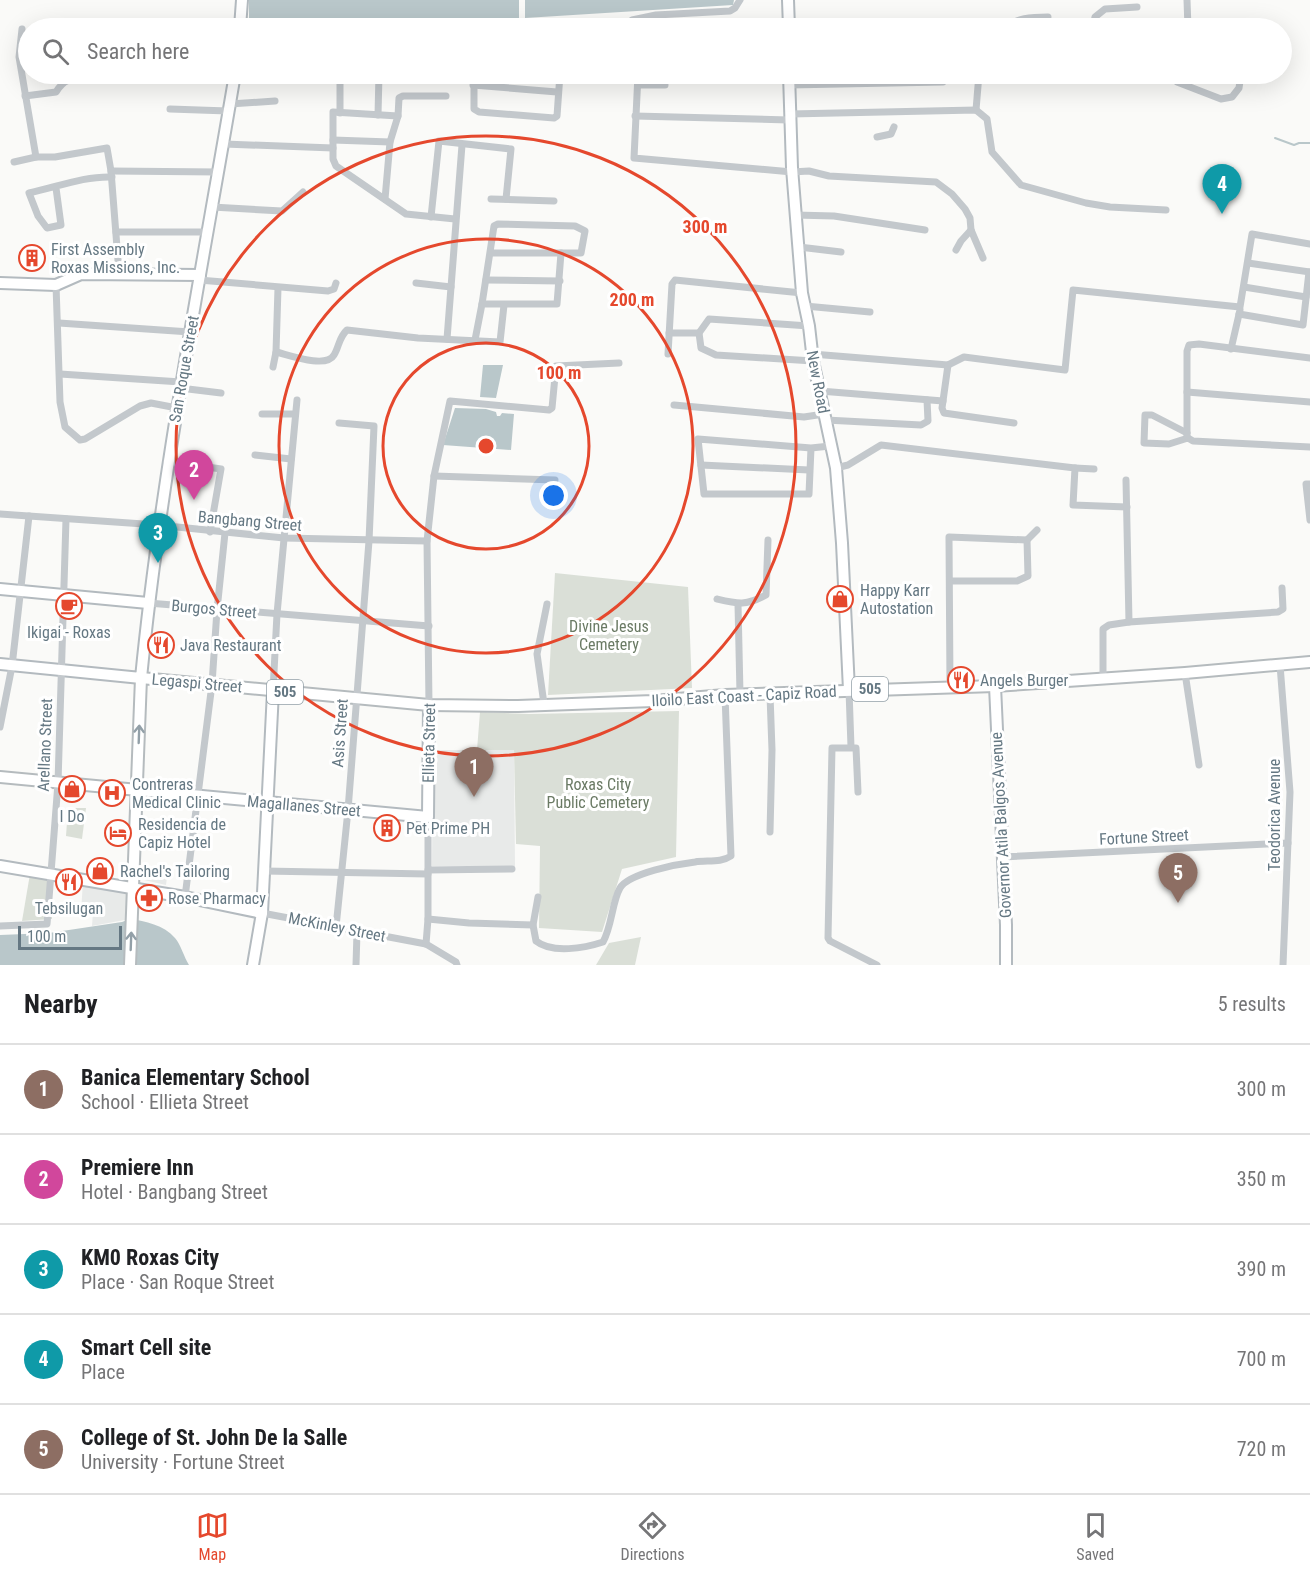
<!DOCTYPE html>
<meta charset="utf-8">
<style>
:root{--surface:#fff;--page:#f6f6f6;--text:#202124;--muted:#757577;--line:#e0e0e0;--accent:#e5482d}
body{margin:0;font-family:"Roboto Condensed",sans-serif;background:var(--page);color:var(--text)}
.scale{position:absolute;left:18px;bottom:15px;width:104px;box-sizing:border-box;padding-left:6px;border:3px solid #657883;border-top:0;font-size:16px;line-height:21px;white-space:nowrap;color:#657883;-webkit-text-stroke:4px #fff;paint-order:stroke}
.you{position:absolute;left:554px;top:496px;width:21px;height:21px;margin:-15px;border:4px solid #fff;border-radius:50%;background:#1a73e8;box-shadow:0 0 0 9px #1a73e833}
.badge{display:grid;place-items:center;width:39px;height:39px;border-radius:50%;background:var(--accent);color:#fff;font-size:20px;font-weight:700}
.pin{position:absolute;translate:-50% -50px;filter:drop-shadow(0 2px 3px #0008)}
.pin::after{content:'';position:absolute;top:32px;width:21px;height:18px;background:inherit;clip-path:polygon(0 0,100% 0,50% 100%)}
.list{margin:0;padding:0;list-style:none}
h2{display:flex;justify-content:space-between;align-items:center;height:78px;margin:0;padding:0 24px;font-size:26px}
h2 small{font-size:20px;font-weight:400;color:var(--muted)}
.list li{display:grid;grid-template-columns:39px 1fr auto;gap:18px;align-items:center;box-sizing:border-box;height:90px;padding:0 24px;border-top:2px solid var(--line)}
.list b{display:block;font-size:22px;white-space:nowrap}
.list p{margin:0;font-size:20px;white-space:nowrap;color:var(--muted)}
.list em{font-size:20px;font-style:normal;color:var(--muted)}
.icon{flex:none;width:33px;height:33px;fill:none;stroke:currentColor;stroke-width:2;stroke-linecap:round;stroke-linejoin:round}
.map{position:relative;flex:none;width:1310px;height:965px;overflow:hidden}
.search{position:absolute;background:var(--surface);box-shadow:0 6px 24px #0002;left:18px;right:18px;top:18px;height:66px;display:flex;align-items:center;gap:15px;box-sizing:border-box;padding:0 21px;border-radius:33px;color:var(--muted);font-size:22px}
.sheet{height:528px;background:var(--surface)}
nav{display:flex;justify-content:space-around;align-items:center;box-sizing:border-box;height:84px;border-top:2px solid var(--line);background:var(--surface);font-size:16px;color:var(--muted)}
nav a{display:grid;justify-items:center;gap:3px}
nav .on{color:var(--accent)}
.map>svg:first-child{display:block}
.built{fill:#e8eae9}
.green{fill:#dadfd7}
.water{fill:#b9c7ca}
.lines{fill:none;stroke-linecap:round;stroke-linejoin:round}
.stream{stroke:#b9c7ca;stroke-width:2}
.secondary-casing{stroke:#b3babf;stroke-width:14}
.primary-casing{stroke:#b5bbbe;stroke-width:14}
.street{stroke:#c3c8cc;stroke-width:7}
.secondary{stroke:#fff;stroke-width:10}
.primary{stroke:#fff;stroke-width:10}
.oneway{stroke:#93a0a8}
.ring{fill:none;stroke:#e5482d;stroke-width:3}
.labels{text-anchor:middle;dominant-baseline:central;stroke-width:6;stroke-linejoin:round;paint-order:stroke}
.shield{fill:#fff;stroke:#93a0a8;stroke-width:1.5}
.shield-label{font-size:15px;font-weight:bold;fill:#657883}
.poi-label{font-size:16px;fill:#657883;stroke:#fff;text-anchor:start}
.street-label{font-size:16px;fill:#657883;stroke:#fff}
.park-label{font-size:16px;fill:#6a7a64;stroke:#fff}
.centre{fill:#e5482d;stroke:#fff;stroke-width:3}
.ring-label{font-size:18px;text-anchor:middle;font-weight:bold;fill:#e5482d;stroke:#fff;stroke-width:6;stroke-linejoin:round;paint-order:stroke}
</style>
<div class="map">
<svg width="1310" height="965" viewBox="0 0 1310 965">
<rect width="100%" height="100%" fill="#fafaf8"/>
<g class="built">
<path d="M433,750H514L515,866H432Z"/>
<path d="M145,866L168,869L166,885L144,880Z"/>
<path d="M83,881L130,890V919L92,926L93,912L81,913Z"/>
</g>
<g class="green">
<path d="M555,573L688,587L692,688L548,695Z"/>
<path d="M679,711L676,857L622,869L602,932L539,928L540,846L516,844L514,750H477L480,712L529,714Z"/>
<path d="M68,808H86L82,839L66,836Z"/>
<path d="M30,874L52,876V919L22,921Z"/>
<path d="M641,937L635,965H596L609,943Z"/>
</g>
<g class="water">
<path d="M249,0H519V25L448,28H249Z"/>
<path d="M525,0H734L733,5L525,18Z"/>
<path d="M483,365H503L496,398L480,397Z"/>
<path d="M455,408L486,409L496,412L497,416H500L502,413L514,414L511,450L443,445Z"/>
<path d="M130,919C145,921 164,925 175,938C181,945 184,957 189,965H0V935L49,933L122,922Z"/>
</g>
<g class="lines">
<path class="stream" d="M1275,138L1294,145L1299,143H1310"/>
<defs>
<g id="secondary">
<path d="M788,0L789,28"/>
<path d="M240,28L242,0"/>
<path d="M789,74L792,168L802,293L809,326L813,361L836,468L842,543L849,690"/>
<path d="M0,283L56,285L81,274L200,275"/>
<path d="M0,589L148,603"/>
<path d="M0,664L141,678C161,475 201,275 235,74"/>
<path d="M995,686L1006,925V965"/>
<path d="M138,790L428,817L429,705"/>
<path d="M0,866L185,897L262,913"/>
<path d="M253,965L262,913L273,691"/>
</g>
<g id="primary">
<path d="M0,777L138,790"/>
<path d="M130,965L141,678L429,705L518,706L653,701L725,695L995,686L1185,673L1310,662"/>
</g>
</defs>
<use href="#secondary" class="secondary-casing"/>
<use href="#primary" class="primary-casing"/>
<g class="street">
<path d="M1187,0L1188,28"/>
<path d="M789,24L931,22"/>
<path d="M631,28L632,20L656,15L730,11L735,8L740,0"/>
<path d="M1003,28C1017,18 1031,17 1048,17"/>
<path d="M1093,28L1095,17L1105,9L1137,7"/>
<path d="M22,29L19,57L36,157H55L107,148L111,171L119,273"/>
<path d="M340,74V113"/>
<path d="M474,74V109L479,112L554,118L557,116L560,74"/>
<path d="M638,74L634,158L792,172L809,171L829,176L936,182L952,194L965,209L970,218L971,230L983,258"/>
<path d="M867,74V83"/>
<path d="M1174,74L1177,82L1221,99L1232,97L1239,88L1241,74"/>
<path d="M340,75L379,76"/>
<path d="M473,85L557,92"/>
<path d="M638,85H665"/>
<path d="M789,85L943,82V74"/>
<path d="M25,96L56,92C65,78 71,79 86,79"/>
<path d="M230,104L275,101"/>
<path d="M170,109L228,111"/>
<path d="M976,110L979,74"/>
<path d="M790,114L976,110L987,119L992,152L1021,185L1086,203L1110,207L1166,210"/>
<path d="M378,115L379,74"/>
<path d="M398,116L333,112V159L336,166L406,214L455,219"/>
<path d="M635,116L789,120"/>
<path d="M877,137L891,134L894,127"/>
<path d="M333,140L390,142"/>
<path d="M224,144L333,148"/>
<path d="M14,162L36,157"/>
<path d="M111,171L218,172"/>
<path d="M56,188L61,225L47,228L38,216L29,193C57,187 84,176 112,177"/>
<path d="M385,199L390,142L398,116L399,98L403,96H446"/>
<path d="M491,199L554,201"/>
<path d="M212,207L282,211L303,192"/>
<path d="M795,215L834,216L925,230"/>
<path d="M431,217L439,141L511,149L506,199"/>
<path d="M116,232H207"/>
<path d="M799,247L841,252"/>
<path d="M956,250L961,241L971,230"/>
<path d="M1248,263L1310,272"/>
<path d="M199,280L328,291L334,289L336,283"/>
<path d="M486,280L560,281"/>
<path d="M416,283L451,287"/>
<path d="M56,285L60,402L65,427L80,440L85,439L140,406L151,403L177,408"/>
<path d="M1244,287L1306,297"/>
<path d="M482,304L494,226L498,224L575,226L585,231L581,253H490"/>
<path d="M805,306L870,312"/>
<path d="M1239,314L1303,325L1309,272"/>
<path d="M59,323L190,332"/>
<path d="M809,326L709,319L699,333L701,348L716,355L813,361"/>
<path d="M669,333H699"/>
<path d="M447,339L462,145"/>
<path d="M475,340L482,304H557L561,253"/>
<path d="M1231,349L1240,310"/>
<path d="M276,352C289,355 326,369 334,355C339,347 339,337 347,330L418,338L500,342L504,305"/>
<path d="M668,354L672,284L675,280L802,293"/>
<path d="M812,354L948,365L964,357L1065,370L1073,290L1240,307L1252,234L1310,244"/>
<path d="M948,365L942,408L944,413L1014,423"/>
<path d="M273,367L276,352L278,288"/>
<path d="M60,374L181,382"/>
<path d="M180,388L221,393"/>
<path d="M820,391L943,401"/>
<path d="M1187,392L1310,402"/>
<path d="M674,405L804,417L824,414"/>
<path d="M262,414H295"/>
<path d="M826,420L921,425L928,421L927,400"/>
<path d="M1187,433L1152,415H1145L1144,443L1169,444L1188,438L1193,441L1310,447"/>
<path d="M1187,436V351L1189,345L1199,344L1310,358"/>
<path d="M811,448L809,494H704L698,439L811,448L830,446"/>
<path d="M255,455L291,459"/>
<path d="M167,461L221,469L210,532"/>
<path d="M701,465L809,470"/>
<path d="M836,468L848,465L881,445L1075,468L1073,505L1127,507"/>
<path d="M1075,468L1094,469"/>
<path d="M434,476L555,480"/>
<path d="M1126,480L1129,622"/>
<path d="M1310,484H1306L1310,520"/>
<path d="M0,514L158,525L284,538L427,541"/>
<path d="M950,581H1017L1028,576L1027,540L1037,530"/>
<path d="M717,599C738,604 746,606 766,595L768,540"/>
<path d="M148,603L429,626"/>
<path d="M738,604L740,694"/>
<path d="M1280,665L1290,792L1283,965"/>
<path d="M1185,673L1199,765"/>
<path d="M1103,679V629L1109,625L1129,622L1278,612L1283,609L1282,588"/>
<path d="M950,686L949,537L1027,540"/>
<path d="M849,690L851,747"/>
<path d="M273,691L277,614L297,400"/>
<path d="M544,704L537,654L547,604"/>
<path d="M429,705L427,541L434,476L450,401L549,410L552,408L556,366L619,363"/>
<path d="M0,727L12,666L29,516"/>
<path d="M858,792L856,748H832L828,938L830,941L877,965"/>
<path d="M770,832L772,750L770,695"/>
<path d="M1002,857L1288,843"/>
<path d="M428,870L512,869"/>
<path d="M264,871L428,874"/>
<path d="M185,897L212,684L217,610L225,533"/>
<path d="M538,897L533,925L536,941C552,954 585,948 603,942C612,926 612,902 620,888C629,873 678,864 695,862C707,860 721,863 731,856L725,695"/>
<path d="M262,913L426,944L456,962L457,965"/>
<path d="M428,919L469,923L533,925"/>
<path d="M0,926L47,924L58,783L66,519"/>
<path d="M336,927L348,810L369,541L374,426L339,423"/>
<path d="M426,944L428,919V817"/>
<path d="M356,965L357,932"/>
</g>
<use href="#secondary" class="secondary"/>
<use href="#primary" class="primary"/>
</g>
<defs><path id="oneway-shaft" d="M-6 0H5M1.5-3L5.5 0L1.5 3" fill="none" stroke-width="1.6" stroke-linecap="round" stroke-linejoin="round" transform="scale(1.5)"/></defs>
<g class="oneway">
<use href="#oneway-shaft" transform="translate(139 734) rotate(-88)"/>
<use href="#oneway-shaft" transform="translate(131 941) rotate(-88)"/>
</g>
<g class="ring">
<circle cx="486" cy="446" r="103"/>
<circle cx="486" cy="446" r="207"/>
<circle cx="486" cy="446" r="310"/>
</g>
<defs>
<symbol id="building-ring" viewBox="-11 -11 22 22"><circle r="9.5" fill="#fff" stroke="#e5482d" stroke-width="1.5"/><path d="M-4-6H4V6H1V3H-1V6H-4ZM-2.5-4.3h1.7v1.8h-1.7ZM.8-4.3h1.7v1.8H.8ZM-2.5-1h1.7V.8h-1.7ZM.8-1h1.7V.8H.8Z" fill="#e5482d"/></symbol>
<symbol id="shop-ring" viewBox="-11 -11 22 22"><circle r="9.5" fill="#fff" stroke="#e5482d" stroke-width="1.5"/><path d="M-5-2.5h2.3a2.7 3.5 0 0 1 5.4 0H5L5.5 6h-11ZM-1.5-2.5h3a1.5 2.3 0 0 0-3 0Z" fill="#e5482d"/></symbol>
<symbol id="cafe-ring" viewBox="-11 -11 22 22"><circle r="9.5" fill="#fff" stroke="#e5482d" stroke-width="1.5"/><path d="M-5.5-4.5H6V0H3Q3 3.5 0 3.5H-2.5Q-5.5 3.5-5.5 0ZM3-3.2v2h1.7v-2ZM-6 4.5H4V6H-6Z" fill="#e5482d"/></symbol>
<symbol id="restaurant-ring" viewBox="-11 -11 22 22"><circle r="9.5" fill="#fff" stroke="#e5482d" stroke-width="1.5"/><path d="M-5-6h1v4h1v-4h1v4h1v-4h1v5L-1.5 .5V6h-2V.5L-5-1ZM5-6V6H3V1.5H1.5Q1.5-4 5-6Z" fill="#e5482d"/></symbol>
<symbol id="hospital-ring" viewBox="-11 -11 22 22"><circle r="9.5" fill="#fff" stroke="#e5482d" stroke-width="1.5"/><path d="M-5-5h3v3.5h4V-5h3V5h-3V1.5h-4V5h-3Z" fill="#e5482d"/></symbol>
<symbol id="hotel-ring" viewBox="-11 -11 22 22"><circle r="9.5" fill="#fff" stroke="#e5482d" stroke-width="1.5"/><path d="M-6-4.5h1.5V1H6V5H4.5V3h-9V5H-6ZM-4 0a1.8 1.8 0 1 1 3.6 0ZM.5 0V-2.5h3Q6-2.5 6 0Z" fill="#e5482d"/></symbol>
<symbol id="pharmacy-ring" viewBox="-11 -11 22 22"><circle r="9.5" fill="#fff" stroke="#e5482d" stroke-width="1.5"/><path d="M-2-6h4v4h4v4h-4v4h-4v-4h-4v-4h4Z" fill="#e5482d"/></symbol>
</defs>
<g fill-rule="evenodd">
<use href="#building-ring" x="17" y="243" width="30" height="30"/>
<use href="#shop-ring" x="825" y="584" width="30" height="30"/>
<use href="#cafe-ring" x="54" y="591" width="30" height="30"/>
<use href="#restaurant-ring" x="146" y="630" width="30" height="30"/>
<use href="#restaurant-ring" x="946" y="665" width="30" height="30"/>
<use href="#shop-ring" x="57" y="774" width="30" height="30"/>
<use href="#hospital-ring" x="97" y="778" width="30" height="30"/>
<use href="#building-ring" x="372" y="813" width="30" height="30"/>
<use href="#hotel-ring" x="103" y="818" width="30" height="30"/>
<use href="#shop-ring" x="85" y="856" width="30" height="30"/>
<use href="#restaurant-ring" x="54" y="867" width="30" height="30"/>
<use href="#pharmacy-ring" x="134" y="883" width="30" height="30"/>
</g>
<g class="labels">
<g class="shield">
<rect x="852" y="677" width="36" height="24" rx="4.5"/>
<rect x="267" y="680" width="36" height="24" rx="4.5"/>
</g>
<g class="shield-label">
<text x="870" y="689">505</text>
<text x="285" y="692">505</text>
</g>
<g class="poi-label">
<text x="51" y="249">First Assembly<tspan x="51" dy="18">Roxas Missions, Inc.</tspan></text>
<text x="860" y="590">Happy Karr<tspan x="860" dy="18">Autostation</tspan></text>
<text x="69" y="632" text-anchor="middle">Ikigai - Roxas</text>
<text x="180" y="645">Java Restaurant</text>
<text x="980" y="680">Angels Burger</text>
<text x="132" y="784">Contreras<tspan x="132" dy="18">Medical Clinic</tspan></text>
<text x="72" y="816" text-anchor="middle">I Do</text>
<text x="138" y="824">Residencia de<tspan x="138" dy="18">Capiz Hotel</tspan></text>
<text x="406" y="828">Pet Prime PH</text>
<text x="120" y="871">Rachel's Tailoring</text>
<text x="168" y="898">Rose Pharmacy</text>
<text x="69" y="908" text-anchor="middle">Tebsilugan</text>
</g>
<g class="street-label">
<text transform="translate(184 369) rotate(-80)">San Roque Street</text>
<text transform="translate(818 382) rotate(79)">New Road</text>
<text transform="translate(250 521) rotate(5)">Bangbang Street</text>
<text transform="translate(214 609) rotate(5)">Burgos Street</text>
<text transform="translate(197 683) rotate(5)">Legaspi Street</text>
<text transform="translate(744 696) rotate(-3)">Iloilo East Coast - Capiz Road</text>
<text transform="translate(340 733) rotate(-86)">Asis Street</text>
<text transform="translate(429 743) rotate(-89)">Ellieta Street</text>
<text transform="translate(45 745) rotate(-88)">Arellano Street</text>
<text transform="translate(304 806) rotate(5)">Magallanes Street</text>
<text transform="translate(1274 815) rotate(-90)">Teodorica Avenue</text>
<text transform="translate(1001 825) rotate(-93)">Governor Atila Balgos Avenue</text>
<text transform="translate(1144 837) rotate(-3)">Fortune Street</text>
<text transform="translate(337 927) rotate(11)">McKinley Street</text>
</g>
<g class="park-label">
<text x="609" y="626">Divine Jesus<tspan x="609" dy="18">Cemetery</tspan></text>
<text x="598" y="784">Roxas City<tspan x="598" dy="18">Public Cemetery</tspan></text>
</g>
</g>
<circle cx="486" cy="446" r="9" class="centre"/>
<g class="ring-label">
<text x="705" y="233">300 m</text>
<text x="632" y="306">200 m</text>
<text x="559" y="379">100 m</text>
</g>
</svg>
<div class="scale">100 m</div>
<div class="you"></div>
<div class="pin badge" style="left:474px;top:797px;background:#8d6e63">1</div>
<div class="pin badge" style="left:194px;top:500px;background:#d1479c">2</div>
<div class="pin badge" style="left:158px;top:563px;background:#0f9aa8">3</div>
<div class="pin badge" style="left:1222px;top:214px;background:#0f9aa8">4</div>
<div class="pin badge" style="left:1178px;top:903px;background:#8d6e63">5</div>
<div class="search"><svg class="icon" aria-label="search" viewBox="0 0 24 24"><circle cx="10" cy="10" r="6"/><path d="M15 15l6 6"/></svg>Search here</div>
</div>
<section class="sheet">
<h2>Nearby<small>5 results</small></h2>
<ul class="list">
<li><span class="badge" style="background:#8d6e63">1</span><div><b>Banica Elementary School</b><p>School · Ellieta Street</p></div><em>300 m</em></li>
<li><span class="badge" style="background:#d1479c">2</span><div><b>Premiere Inn</b><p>Hotel · Bangbang Street</p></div><em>350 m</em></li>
<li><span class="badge" style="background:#0f9aa8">3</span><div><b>KM0 Roxas City</b><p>Place · San Roque Street</p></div><em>390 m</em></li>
<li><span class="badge" style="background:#0f9aa8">4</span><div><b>Smart Cell site</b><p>Place</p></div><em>700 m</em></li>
<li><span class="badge" style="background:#8d6e63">5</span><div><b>College of St. John De la Salle</b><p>University · Fortune Street</p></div><em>720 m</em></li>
</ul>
</section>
<nav>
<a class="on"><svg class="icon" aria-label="map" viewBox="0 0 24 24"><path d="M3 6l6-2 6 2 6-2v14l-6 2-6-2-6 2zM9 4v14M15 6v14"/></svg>Map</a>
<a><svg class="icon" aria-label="directions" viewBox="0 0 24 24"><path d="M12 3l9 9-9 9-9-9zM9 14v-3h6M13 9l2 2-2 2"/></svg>Directions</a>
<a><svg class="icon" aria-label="saved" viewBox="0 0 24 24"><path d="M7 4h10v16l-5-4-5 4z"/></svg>Saved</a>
</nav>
